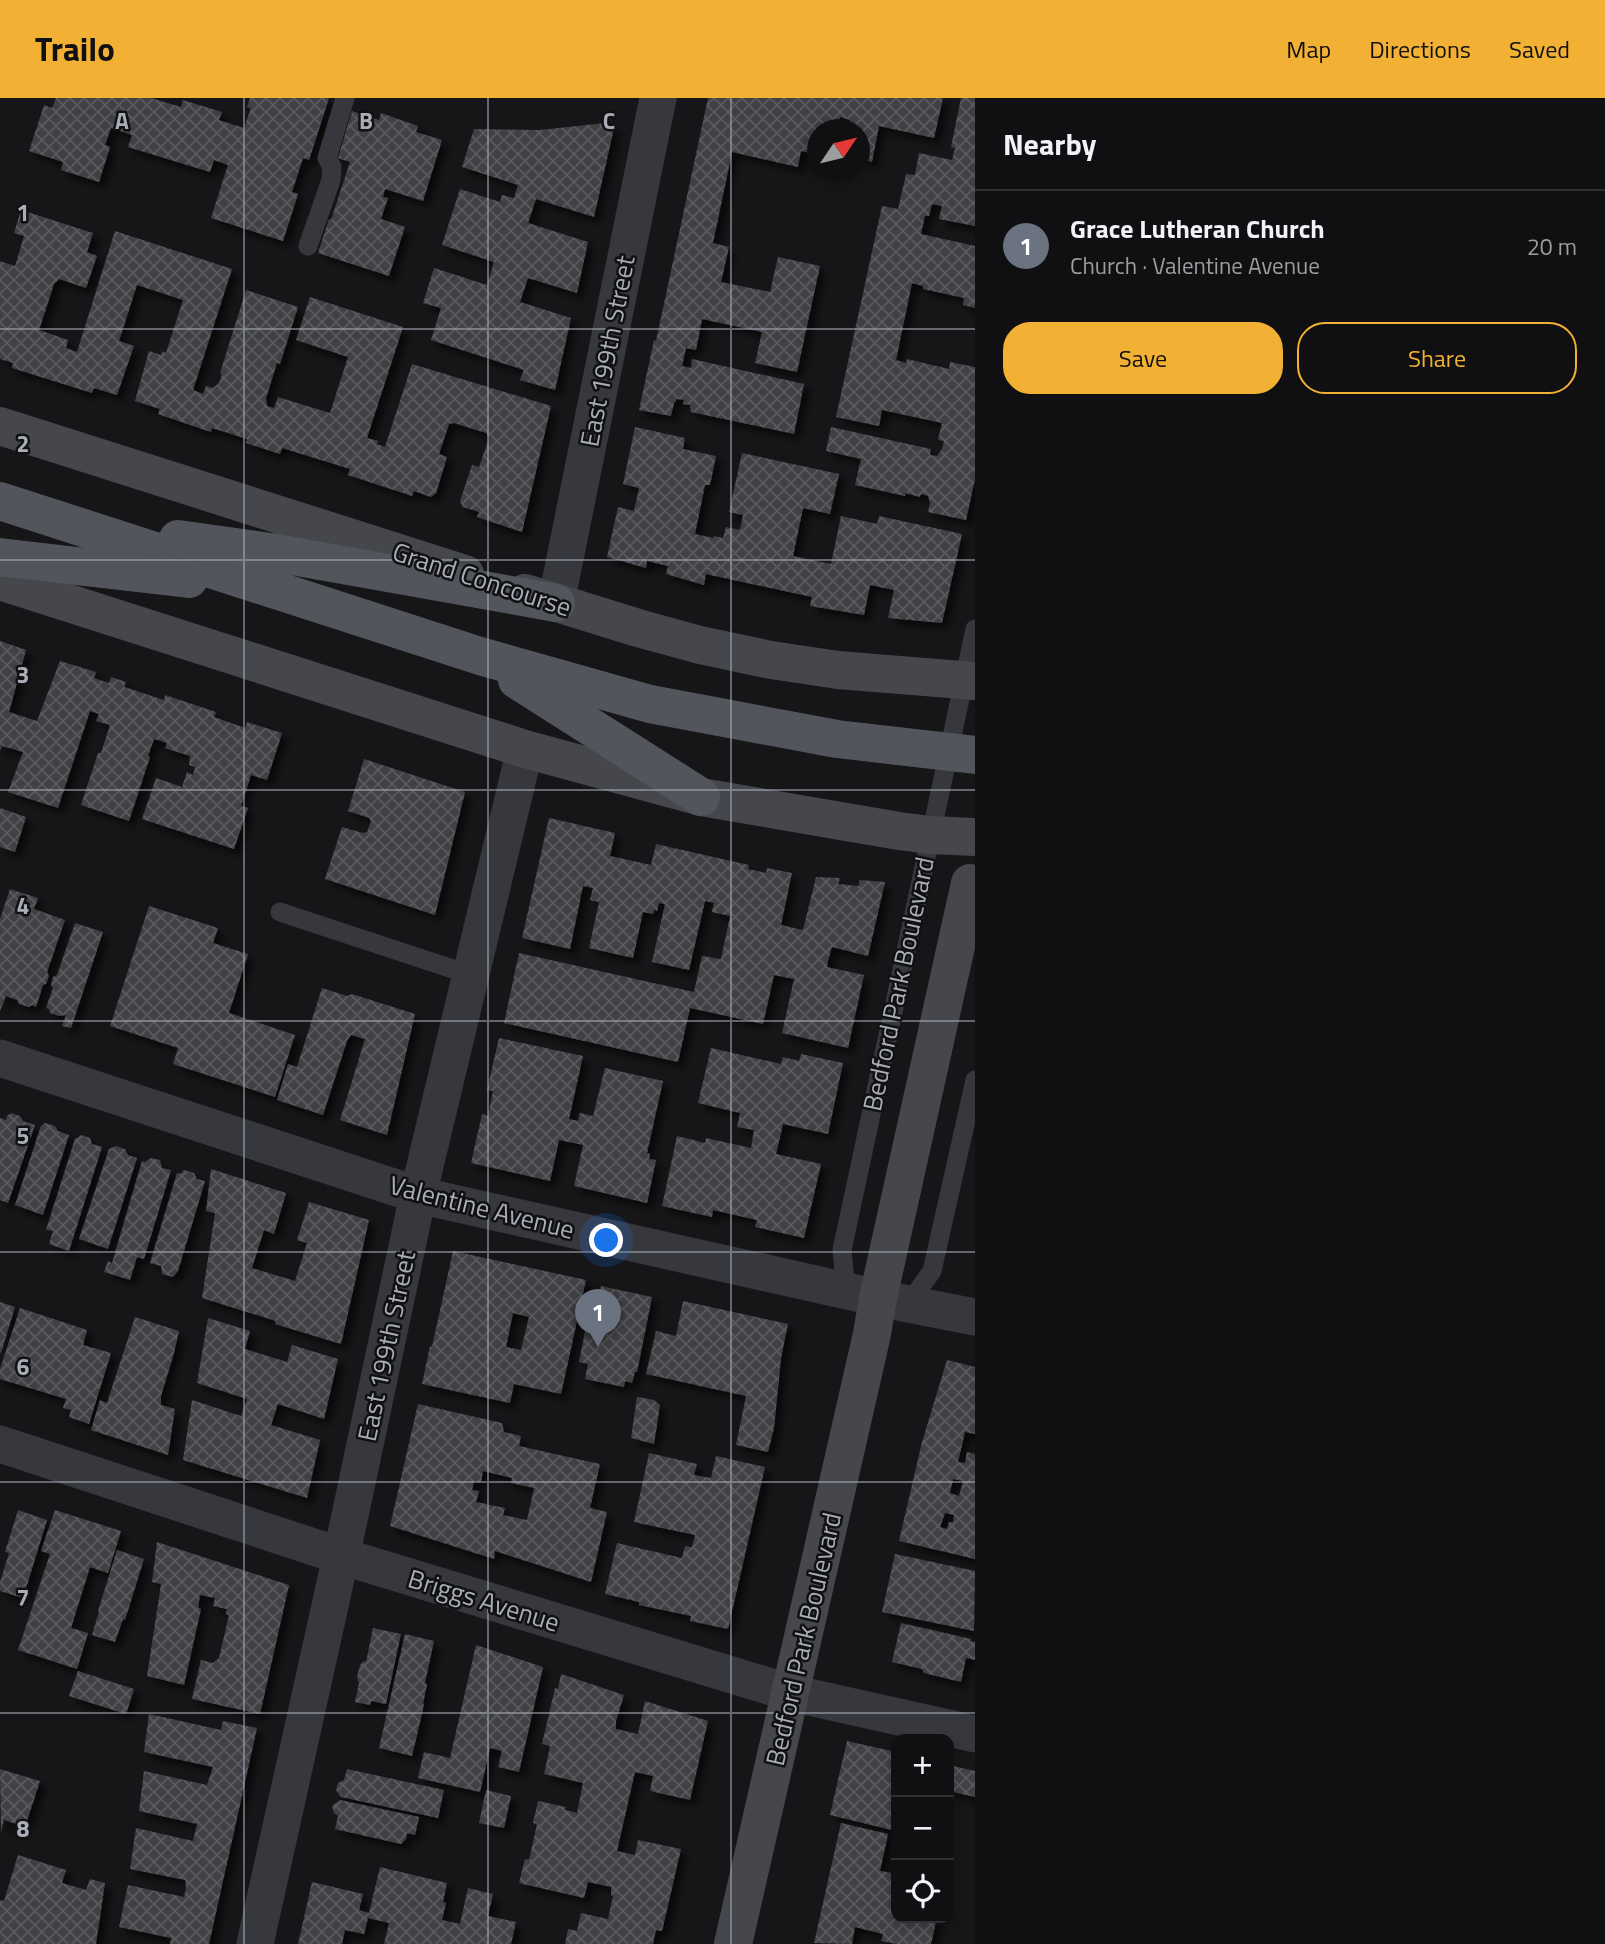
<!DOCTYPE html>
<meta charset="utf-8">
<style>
:root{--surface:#101012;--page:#19191b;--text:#f1f3f6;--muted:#9c9d9f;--line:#303032;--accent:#f2b134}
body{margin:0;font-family:"Titillium Web",sans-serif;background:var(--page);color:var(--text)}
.controls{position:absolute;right:21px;bottom:21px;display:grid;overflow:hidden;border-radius:14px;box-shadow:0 4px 10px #0003}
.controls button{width:63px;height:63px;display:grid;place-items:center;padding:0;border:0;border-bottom:2px solid var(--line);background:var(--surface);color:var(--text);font:35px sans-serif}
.compass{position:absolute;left:807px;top:21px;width:63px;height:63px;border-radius:50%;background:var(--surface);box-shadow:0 4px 10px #0003;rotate:55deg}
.you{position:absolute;left:607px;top:1143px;width:24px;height:24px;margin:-18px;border:5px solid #fff;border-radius:50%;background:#1a73e8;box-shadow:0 0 0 10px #1a73e833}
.badge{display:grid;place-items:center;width:46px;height:46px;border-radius:50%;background:var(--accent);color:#fff;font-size:23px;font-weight:700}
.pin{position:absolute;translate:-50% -58px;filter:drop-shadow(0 2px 4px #0008)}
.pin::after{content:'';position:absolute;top:37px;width:24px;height:21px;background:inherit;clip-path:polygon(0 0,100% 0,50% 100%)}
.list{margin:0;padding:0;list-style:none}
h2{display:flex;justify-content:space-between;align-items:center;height:91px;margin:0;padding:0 28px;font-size:30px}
h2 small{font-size:23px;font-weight:400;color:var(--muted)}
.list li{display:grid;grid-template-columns:46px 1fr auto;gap:21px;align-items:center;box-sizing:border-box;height:112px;padding:0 28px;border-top:2px solid var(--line)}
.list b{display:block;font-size:26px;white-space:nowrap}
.list p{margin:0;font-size:23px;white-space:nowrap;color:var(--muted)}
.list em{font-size:23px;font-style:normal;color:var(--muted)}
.actions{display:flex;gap:14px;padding:21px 28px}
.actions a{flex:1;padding:16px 0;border:2px solid var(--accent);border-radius:28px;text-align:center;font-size:24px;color:var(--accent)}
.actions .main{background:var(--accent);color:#111}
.icon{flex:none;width:38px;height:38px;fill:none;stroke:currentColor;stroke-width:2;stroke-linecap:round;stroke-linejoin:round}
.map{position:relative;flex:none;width:975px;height:1846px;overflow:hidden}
header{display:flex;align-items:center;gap:42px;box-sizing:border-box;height:98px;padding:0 35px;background:var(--accent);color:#111}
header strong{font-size:33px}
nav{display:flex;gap:38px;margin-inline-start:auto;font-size:24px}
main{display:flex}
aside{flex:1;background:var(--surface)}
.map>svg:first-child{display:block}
.building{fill:url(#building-cross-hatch);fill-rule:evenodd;filter:url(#shadow)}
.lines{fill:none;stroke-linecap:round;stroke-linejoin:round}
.lane{stroke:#37383d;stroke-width:19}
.street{stroke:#37383d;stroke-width:37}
.secondary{stroke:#45474d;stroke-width:38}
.primary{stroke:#53555c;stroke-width:38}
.grid{fill:none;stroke:#a8adb8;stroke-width:2;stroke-opacity:0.55}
.labels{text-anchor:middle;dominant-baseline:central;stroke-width:5;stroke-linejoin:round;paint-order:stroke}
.street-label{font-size:26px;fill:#a8adb8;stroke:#111113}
.grid-label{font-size:23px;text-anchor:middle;font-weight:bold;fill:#a8adb8;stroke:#111113;stroke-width:5;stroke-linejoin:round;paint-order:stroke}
</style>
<header>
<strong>Trailo</strong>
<nav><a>Map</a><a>Directions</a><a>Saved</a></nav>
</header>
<main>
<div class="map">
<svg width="975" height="1846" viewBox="0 0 975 1846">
<defs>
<pattern id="building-cross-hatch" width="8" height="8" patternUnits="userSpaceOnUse" patternTransform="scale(1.75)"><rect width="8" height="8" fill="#404145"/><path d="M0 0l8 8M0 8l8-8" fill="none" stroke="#595a5e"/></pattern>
<filter id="shadow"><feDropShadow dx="6" dy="6" stdDeviation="3.5" flood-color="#0009"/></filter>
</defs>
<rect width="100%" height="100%" fill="#161618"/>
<g class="building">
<path d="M56,0H151L181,9L183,2L222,14L219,22L244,30L251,10L247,9L250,0H329L309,62L303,60L292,94L298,96L283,143L211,120L228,67L214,62L210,74L128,49L132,37L111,30L105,47L110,49L99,84L61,72L63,64L29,53L44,7L52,10Z"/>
<path d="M708,0H943L934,40L879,28L872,64L860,61V32H848L850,22L840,19L837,32H817V57L801,53L798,69L732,54L713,145L729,149L721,184L770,194L778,159L820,168L797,274L755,265L762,234L702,221L696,252L686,250L682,268L691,270L692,261L804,286L794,336L691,314L690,307L683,306L684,302L677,301L674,305L671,318L639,312L654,242L656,243Z"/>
<path d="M961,0H975V128L939,121L942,108L932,106L929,118H925L921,136L975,148V210L963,207L964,200L923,191V188L912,185L896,262L906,265L907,261L949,271L950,264L975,269V381L966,422L928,414L930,405L928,398L921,396L920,399L905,395V398L855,387L861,361L826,353L831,329L931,351L930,357L937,358L942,351L944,343L938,342L942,325L882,312L879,328L836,319L882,108L898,111L906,76L915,77L919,55L952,62L955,50L951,49Z"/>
<path d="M352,13L379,22L381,15L418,28L416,34L442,42L423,103L385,91L383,99L388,100L381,121L405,129L389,178L318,155L329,121L331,122L350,64L338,60Z"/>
<path d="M605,25L614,30L594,119L536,101L528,125L588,144L577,195L528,180L520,204L571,220L555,292L520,282L524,272L431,242L441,210L423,205L434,170L487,187L494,164L442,147L460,91L500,104L502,97L514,100L518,87L462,69L474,31L540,32Z"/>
<path d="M21,112L93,135L87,154L97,158L86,190L59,181L54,186L39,232L68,242L66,250L77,254L115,133L232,171L193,292L203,296L206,288L213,290L219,285L222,276L220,275L246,192L298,209L280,266L277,265L266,300L267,308L274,310L278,299L330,315L348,259L296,242L310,199L403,229L367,340L378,343L377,346L385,349L412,266L551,308L522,434L477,419L479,414L463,409L460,403L472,367L479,369L489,340L486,335L454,325L449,326L439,356L447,359L436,395L431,399L414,393L412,398L348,377L350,371L282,350L280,356L246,345L247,341L212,330L211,334L158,316L160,311L135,303L149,253L161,257L162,253L166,255L183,202L137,187L119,243L134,248L117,297L94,290L92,295L12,270L13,265L0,261V163L15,168L24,138L14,135Z"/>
<path d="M635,329L685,340L683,351L716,358L710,387H705L695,436L713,440L714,438L723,440L726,429L740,432L743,417L729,414L742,355L839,376L830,416L803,410L793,458L831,466L841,418L877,426L879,418L962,436L942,525L888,520L894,492L870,487L864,517L810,508L812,499L706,476L704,487L666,476L668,468L647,463L646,470L607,459L618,409L634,413L639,390L623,386Z"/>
<path d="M0,543L26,552L9,614L37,623L60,563L96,574L94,580L109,585L111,579L126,584L124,589L164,602L165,597L216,614L214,619L245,630L247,624L282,635L267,682L251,677L241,708L248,710L234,751L142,721L156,680L182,689L187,674L193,677L195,669L189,667L190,658L165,650L167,645L154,641L148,658L150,659L129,723L81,707L98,655H101L110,627L96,623L99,616L90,613L58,710L8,694L23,654L2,648L0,653Z"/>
<path d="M364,661L465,694L435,817L325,781L342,729L363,735L367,734L371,723L369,720L348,713Z"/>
<path d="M0,710L26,719L15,754L0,749Z"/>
<path d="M549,720L615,735L610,758L651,767L656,746L749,767L748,771L766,775L767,770L792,775L781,827L803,832L816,779L840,780L838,786L859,788V782L885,784L868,858L832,849L828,863L827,869L864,877L848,950L782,935L794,881L774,877L763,926L690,910L678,964L504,925L519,855L694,894L702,858L721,861L730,818L712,814L714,805L705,803L689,872L652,864L665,806L659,805L657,813L654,812L653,816L643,814L633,860L589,850L599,804L590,802L593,790L583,788L570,851L522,840Z"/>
<path d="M10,791L38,800L34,811L65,822L47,874L49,878L46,886L43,887L36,909L32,907L29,909L19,906L17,902L6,898L0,913V821Z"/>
<path d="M149,808L218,830L213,845L248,856L229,915L295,937L275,999L173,966L178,950L110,928Z"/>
<path d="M75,825L103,834L71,930L62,928L66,917L59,918L50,915L49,911L46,910L53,890L51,887L53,879L57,877Z"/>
<path d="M322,890L347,898L352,896L415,916L387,1037L340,1022L365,941L351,937L347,943L323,1017L277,1002L288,966L297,969Z"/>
<path d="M499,940L583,958L569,1021L578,1023L580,1015L593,1018L605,970L663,983L647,1055L650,1056L649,1061L656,1062L647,1105L574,1088L583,1047L559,1042L550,1083L471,1065L482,1016L488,1018L493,993L487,992Z"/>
<path d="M711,950L781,966L783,959L799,963L801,956L843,965L828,1036L783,1026L776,1056L821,1066L804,1140L755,1129L757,1122L713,1112L712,1119L662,1108L677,1038L705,1045L706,1040L751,1050L754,1032L737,1029L740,1015L698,1005Z"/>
<path d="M11,1015L20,1018L23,1023L35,1027L8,1105L0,1102V1020L6,1022L7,1018Z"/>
<path d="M45,1025L55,1028L58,1033L69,1037L43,1117L15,1107L41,1028Z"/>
<path d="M81,1037L90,1040L92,1046L102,1049L69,1153L49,1146L53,1133L46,1132L75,1041Z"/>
<path d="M116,1048L125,1051L128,1057L137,1060L108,1151L79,1141L109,1051Z"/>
<path d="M151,1060L160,1062L162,1070L171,1072L144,1161L137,1159L130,1182L104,1174L108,1163L112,1165L142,1063L145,1064Z"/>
<path d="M211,1071L286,1095L274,1136L264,1132L252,1170L295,1183L307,1145L297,1142L309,1104L369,1122L341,1246L275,1226L276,1223L202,1200L215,1115L206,1113Z"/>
<path d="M184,1072L194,1075L197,1081L205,1083L178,1173L173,1179L162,1176L161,1168L150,1165L177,1075L180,1076Z"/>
<path d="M453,1153L586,1182L561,1296L514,1286L510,1305L422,1286L430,1248L432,1249ZM513,1215L529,1219L521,1252L506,1249Z"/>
<path d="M601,1188L652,1199L637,1274H635L632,1285L625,1283L624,1289L585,1281L588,1266L579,1264L585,1234H588L595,1196L599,1197Z"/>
<path d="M683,1203L788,1226L781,1260L774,1330L768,1354L736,1347L746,1298L646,1276L656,1233L676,1238Z"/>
<path d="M0,1204L15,1209L1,1255L0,1254Z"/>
<path d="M20,1210L87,1232L83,1247L111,1255L89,1326L69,1319L71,1312L63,1310L66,1301L0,1281V1271Z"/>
<path d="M135,1219L179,1233L174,1255L161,1298V1307L175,1311L168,1357L91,1332L100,1302L107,1305Z"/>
<path d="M208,1220L250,1233L245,1251L287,1264L292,1247L338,1261L324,1321L278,1306L271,1327L320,1342L307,1400L183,1362L192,1302L241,1318L247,1301L197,1285Z"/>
<path d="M947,1262L975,1269V1336L965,1334L958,1364L965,1365L967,1354L975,1356V1461L899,1443L922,1344ZM953,1381L963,1383L959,1398L950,1395ZM945,1415L954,1417L953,1424H949L947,1431L940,1429Z"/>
<path d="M637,1299L654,1302L660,1307L654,1346L631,1340Z"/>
<path d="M418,1306L502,1325L504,1334L521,1338L519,1348L600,1366L590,1410L607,1414L591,1484L495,1453L494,1461L390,1428ZM483,1373L512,1380L511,1385L534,1390L527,1422L503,1417L505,1410L476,1404L479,1393L472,1392L474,1383L481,1384Z"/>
<path d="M649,1355L697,1366L694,1377L711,1380L716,1358L765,1369L728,1531L690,1523L691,1518L639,1507V1504L605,1496L617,1445L682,1460L685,1448L692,1449L695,1437L634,1424Z"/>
<path d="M18,1412L47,1422L23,1500L0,1493V1484L9,1455L5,1454Z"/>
<path d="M55,1412L121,1433L108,1475L90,1469L71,1530L88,1535L77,1571L18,1552L50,1456L41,1453Z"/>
<path d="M157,1444L289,1487L260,1616L192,1601L201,1562L213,1565L219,1560L229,1517L226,1516L227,1511L213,1508L215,1500L200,1497L198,1510L201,1511L184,1587L147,1578L161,1486L152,1484Z"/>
<path d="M117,1452L144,1461L125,1522L123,1521L115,1544L92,1537L99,1514L98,1513Z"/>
<path d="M895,1456L975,1473L974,1533L882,1514Z"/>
<path d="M901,1525L971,1541L970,1543L975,1544V1562L966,1560L961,1584L924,1575L922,1571L892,1564Z"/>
<path d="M373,1530L401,1536L386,1606L371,1603L370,1607L355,1604L359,1585L357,1579L360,1567L364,1563L366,1564Z"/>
<path d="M405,1536L434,1543L425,1585L427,1586L423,1606L424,1607L412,1658L379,1650Z"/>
<path d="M476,1547L543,1569L519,1674L498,1669L502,1653L490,1650L480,1694L418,1680L424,1654L450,1660Z"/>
<path d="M78,1573L134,1591L126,1616L69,1598Z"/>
<path d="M561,1576L624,1597L616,1623V1631L638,1636L645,1603L708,1623L690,1702L650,1693L653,1678L635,1674L617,1753L635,1757L638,1742L681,1751L662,1833L656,1832L653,1846H565L568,1831L577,1833L581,1815L608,1821L613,1798L611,1797V1789L588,1784L584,1800L519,1785L525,1761L529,1762L537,1726L533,1725L538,1703L566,1709L565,1712L577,1715L583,1685L544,1676L550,1648L542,1646L555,1590L558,1591Z"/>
<path d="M149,1616L221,1632L223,1623L257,1630L209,1846H170L171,1840L119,1829L128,1787L184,1799L186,1790L185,1782L130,1771L136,1730L193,1743L197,1726L139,1713L144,1673L207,1687L213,1669L144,1654Z"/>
<path d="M847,1643L896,1654V1733L830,1717Z"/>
<path d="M949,1667L975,1673V1699L949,1693Z"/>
<path d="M0,1671L40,1683L25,1729L4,1722L1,1735Z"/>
<path d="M347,1671L444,1692L438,1720L341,1699L336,1692L338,1685L344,1682Z"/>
<path d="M486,1692L511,1698L504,1730L479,1725Z"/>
<path d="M340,1702L419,1719L415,1737L407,1735L406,1741L401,1746L335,1731L338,1718L334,1715L332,1708Z"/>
<path d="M841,1725L888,1736L880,1773L892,1775L893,1768L896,1769V1820H937L931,1846H897L881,1843L883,1836L855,1829L852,1846L814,1845Z"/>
<path d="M18,1757L66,1772L62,1785L86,1792L90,1781L105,1785L96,1846H0V1802L4,1803Z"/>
<path d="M380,1769L447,1785L443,1804L446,1805L442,1822L460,1826L468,1790L493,1796L488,1818L516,1824L511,1846H384L389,1825L368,1820L364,1836L345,1832L342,1846H298L312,1784L363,1796L359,1812L369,1815Z"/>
</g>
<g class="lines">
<g class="lane">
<path d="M308,148L331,82L332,69L327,60L345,0"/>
<path d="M280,814L471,877"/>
<path d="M850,1199L846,1193L842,1152L975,531"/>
<path d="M906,1209L932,1173L975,982"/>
</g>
<g class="street">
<path d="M556,505L658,0"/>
<path d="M0,960L418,1097L878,1200L975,1219"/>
<path d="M0,1346L341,1458L791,1595L975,1636"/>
<path d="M255,1846L349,1422L418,1097L525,651"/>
</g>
<g class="secondary">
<path d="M0,328L465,476"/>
<path d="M0,483L525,651L701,699L899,733L930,737L975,739"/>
<path d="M525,495L638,530L700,547L771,562L838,572L975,583"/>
<path d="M733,1846L872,1236L878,1200L970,785"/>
</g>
<g class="primary">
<path d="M0,403L480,558L650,606L837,641L975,657"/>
<path d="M178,441L270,454L556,505"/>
<path d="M0,459L189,481"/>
<path d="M517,582L701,699"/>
</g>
</g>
<path class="grid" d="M244,0V1846M488,0V1846M731,0V1846M0,231H975M0,462H975M0,692H975M0,923H975M0,1154H975M0,1384H975M0,1615H975"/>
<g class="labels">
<g class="street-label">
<text transform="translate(607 253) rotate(-79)">East 199th Street</text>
<text transform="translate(482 481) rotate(18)">Grand Concourse</text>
<text transform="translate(898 886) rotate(-78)">Bedford Park Boulevard</text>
<text transform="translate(482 1109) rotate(14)">Valentine Avenue</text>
<text transform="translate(386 1248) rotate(-78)">East 199th Street</text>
<text transform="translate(484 1502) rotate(17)">Briggs Avenue</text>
<text transform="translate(803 1541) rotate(-77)">Bedford Park Boulevard</text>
</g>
</g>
<g class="grid-label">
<text x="122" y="31">A</text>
<text x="366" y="31">B</text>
<text x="609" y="31">C</text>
<text x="23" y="123">1</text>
<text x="23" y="354">2</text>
<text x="23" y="585">3</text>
<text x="23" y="816">4</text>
<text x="23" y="1046">5</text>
<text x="23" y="1277">6</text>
<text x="23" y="1508">7</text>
<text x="23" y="1739">8</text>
</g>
</svg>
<div class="controls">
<button>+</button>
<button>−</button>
<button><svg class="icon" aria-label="locate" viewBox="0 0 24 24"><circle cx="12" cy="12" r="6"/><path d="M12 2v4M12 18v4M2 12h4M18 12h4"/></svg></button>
</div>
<svg class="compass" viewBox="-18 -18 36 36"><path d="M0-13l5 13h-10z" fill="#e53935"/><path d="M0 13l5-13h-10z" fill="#9c9d9f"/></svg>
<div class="you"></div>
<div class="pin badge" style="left:598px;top:1249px;background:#6b7280">1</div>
</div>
<aside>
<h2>Nearby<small></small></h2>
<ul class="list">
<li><span class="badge" style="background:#6b7280">1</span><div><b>Grace Lutheran Church</b><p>Church · Valentine Avenue</p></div><em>20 m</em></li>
</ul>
<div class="actions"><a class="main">Save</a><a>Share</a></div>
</aside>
</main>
